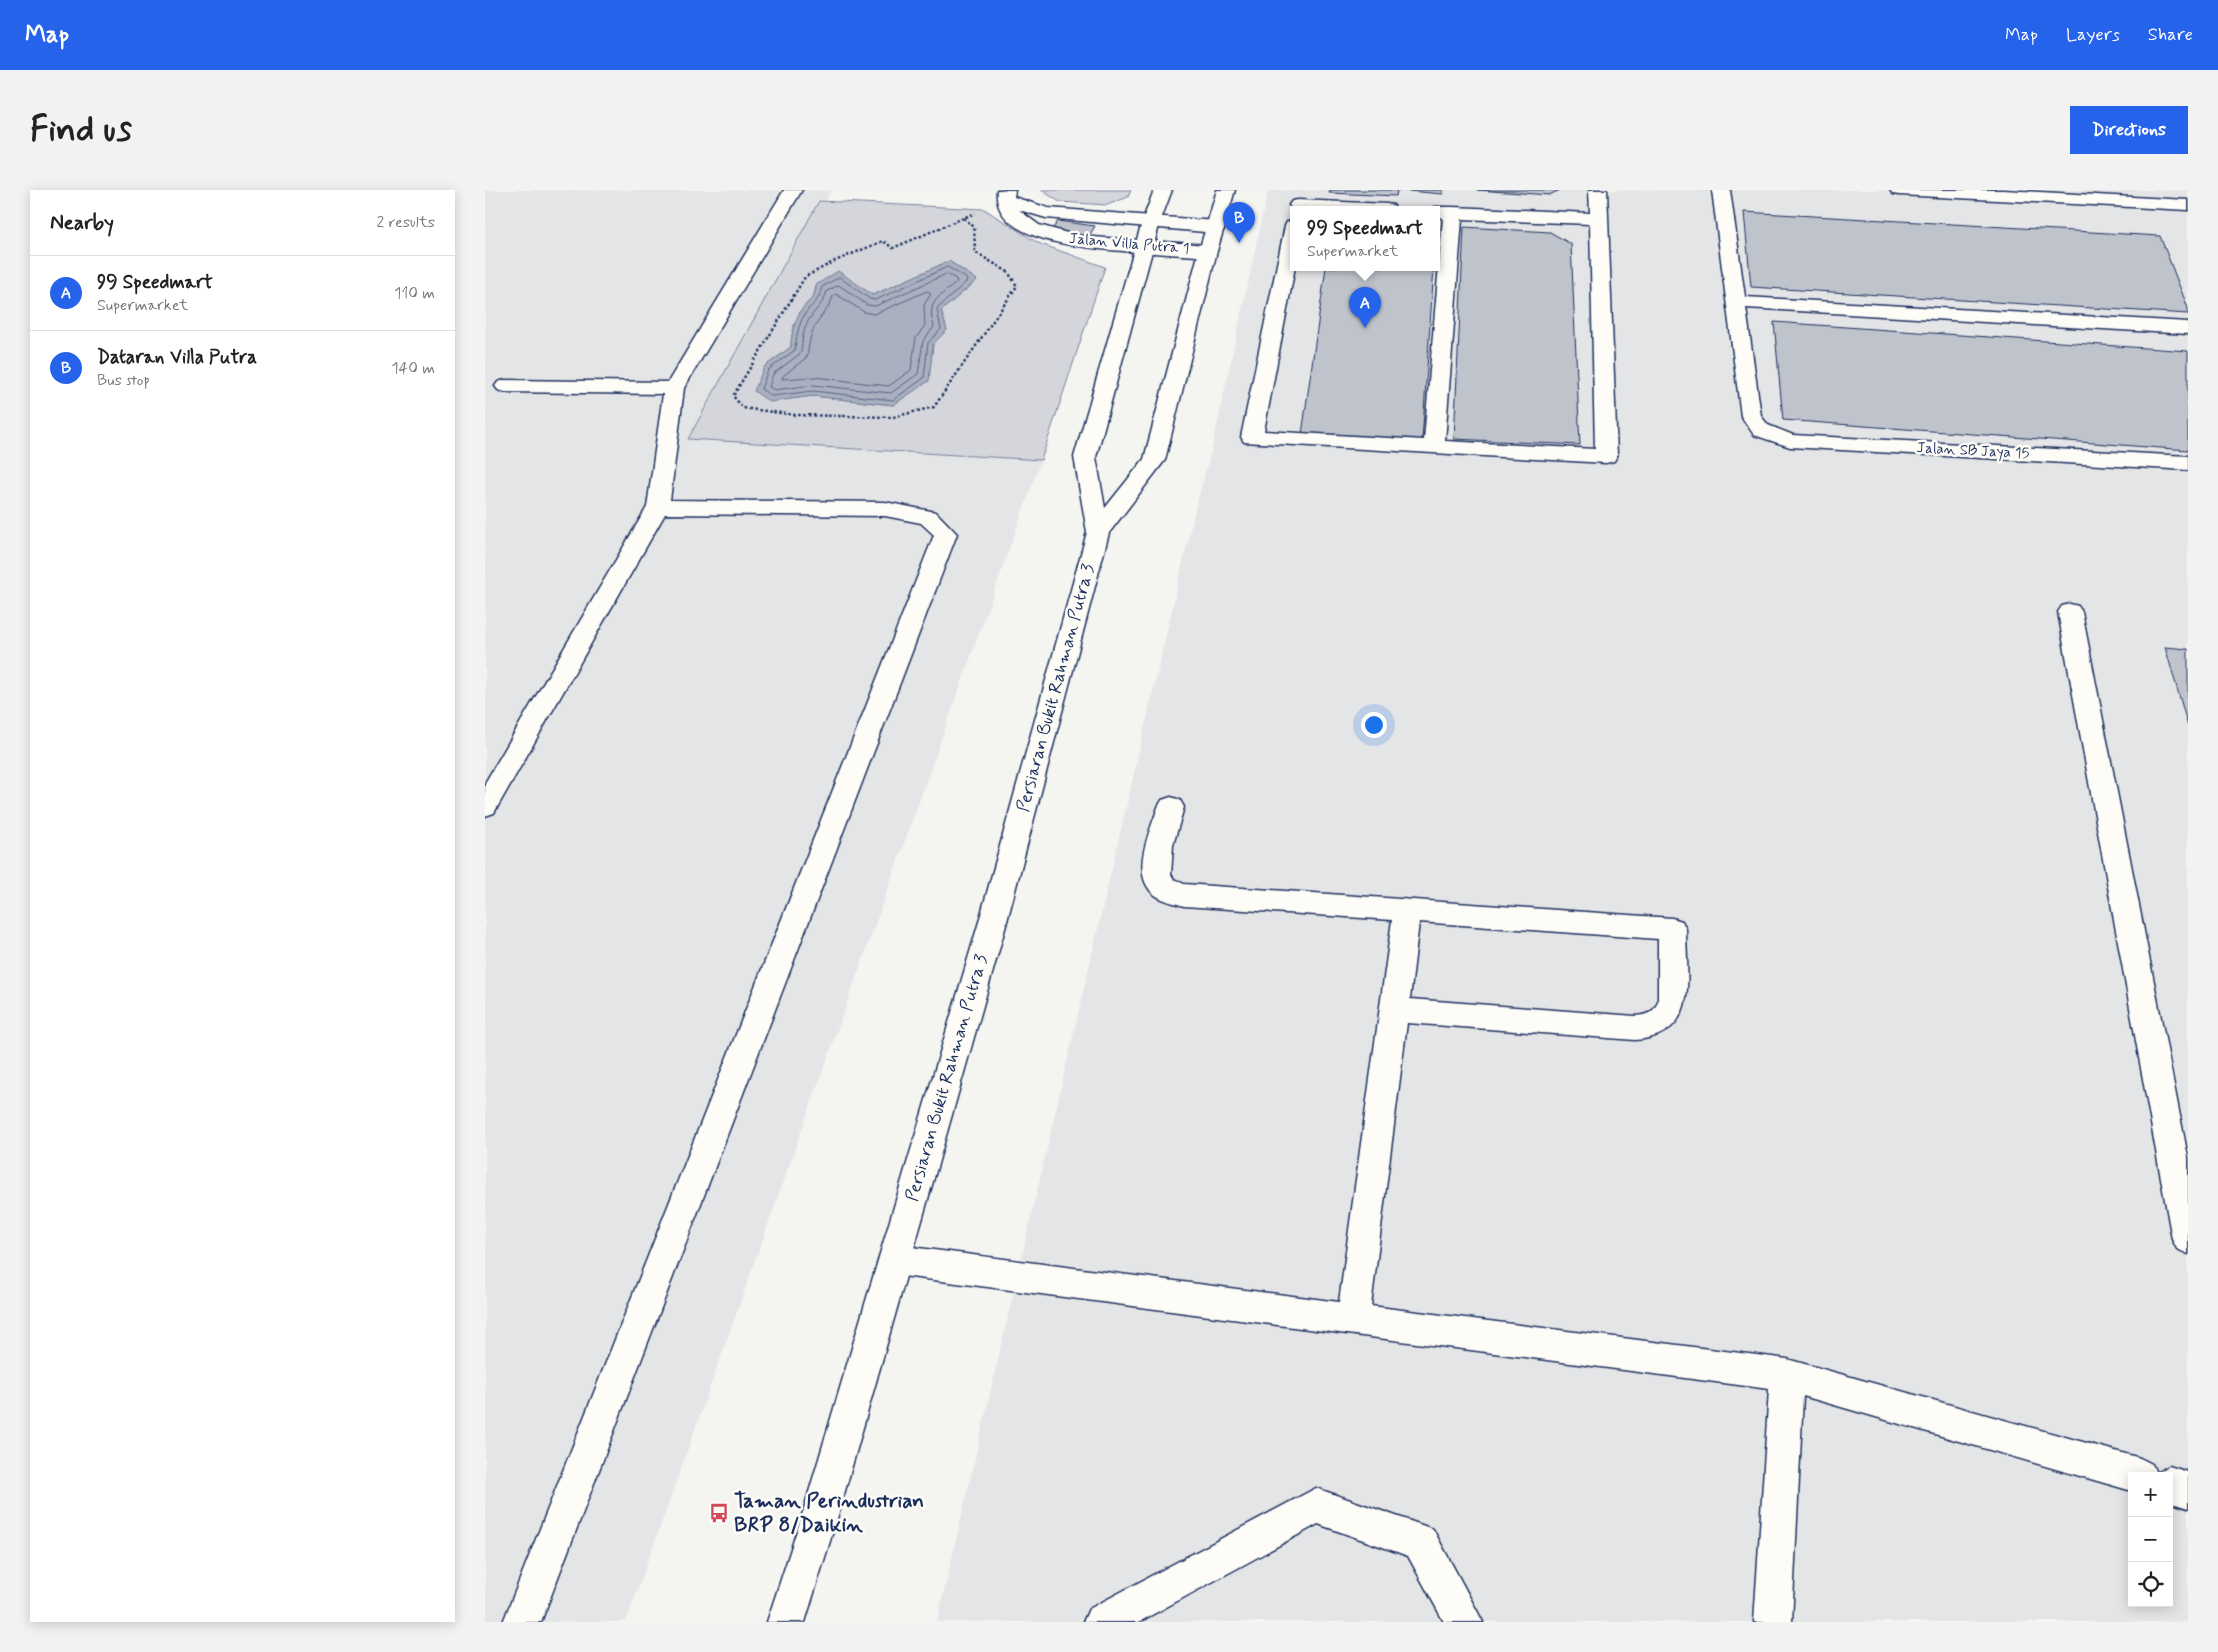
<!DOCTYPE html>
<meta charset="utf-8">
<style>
:root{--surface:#fff;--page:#f2f2f2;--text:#222;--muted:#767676;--line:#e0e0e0;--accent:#2563eb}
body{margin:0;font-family:Mynerve,sans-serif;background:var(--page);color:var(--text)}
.controls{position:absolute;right:15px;bottom:15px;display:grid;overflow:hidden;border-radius:0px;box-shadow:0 2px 12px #0003}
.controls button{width:45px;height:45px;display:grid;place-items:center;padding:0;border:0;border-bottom:1px solid var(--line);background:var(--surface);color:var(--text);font:25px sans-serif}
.you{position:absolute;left:888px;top:534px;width:18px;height:18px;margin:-12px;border:4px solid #fff;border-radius:50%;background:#1a73e8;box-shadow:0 0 0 8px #1a73e833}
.badge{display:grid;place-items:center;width:32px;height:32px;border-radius:50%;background:var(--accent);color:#fff;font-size:16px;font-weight:700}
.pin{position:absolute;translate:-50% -41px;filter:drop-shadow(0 1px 2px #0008)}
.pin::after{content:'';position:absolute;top:26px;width:18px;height:15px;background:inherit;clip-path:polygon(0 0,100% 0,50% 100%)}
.popup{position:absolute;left:805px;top:16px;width:150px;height:65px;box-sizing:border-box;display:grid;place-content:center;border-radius:0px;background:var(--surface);filter:drop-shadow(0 1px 4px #0005);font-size:16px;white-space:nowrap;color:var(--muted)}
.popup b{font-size:19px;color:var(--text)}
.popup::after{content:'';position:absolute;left:50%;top:100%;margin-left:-10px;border:10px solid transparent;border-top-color:var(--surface)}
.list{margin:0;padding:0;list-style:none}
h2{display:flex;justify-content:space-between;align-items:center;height:65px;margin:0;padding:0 20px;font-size:21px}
h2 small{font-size:16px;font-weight:400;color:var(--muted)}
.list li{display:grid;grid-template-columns:32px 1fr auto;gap:15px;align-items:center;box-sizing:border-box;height:75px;padding:0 20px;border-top:1px solid var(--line)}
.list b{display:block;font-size:19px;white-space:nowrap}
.list p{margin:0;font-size:16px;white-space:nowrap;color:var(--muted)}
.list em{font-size:16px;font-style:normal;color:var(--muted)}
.icon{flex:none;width:28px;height:28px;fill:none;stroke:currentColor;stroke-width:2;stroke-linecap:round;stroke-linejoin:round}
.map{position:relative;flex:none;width:1703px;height:1432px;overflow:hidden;border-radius:0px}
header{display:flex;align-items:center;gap:30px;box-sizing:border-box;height:70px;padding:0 25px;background:var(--accent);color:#fff}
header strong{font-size:24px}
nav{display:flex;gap:28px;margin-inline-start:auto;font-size:18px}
.intro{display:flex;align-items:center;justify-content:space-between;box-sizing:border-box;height:120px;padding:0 30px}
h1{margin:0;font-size:35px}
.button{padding:12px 22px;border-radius:0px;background:var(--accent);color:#fff;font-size:18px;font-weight:700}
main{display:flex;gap:30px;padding:0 30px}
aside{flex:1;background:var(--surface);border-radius:0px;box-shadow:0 2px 12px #0003}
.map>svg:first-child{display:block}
.built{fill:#e4e5e6;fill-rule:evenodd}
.green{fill:#d4d6db;stroke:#78829c;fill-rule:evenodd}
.water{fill:#aab0bf;stroke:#717c98}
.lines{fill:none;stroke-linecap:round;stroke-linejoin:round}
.shore{stroke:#546385;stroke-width:1}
.building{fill:#bfc3cc;stroke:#1b2f5e}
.minor-casing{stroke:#1b2f5e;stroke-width:3}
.major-casing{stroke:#1b2f5e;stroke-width:3}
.path{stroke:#1b2f5e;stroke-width:2.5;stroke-dasharray:2.5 2.5;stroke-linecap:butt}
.minor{fill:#fdfcf7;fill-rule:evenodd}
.major{fill:#fdfcf7;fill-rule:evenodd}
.labels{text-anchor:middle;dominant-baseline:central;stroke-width:5;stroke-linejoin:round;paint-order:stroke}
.far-street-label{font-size:15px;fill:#1b2f5e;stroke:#fdfcf7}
.street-label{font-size:18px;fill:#1b2f5e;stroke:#fdfcf7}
.near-poi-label{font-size:21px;font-weight:bold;fill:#1b2f5e;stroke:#fdfcf7;text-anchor:start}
</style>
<header>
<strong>Map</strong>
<nav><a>Map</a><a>Layers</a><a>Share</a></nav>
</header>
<div class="intro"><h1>Find us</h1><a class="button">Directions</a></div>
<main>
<aside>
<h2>Nearby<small>2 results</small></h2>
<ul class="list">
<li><span class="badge">A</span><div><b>99 Speedmart</b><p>Supermarket</p></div><em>110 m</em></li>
<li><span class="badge">B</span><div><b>Dataran Villa Putra</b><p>Bus stop</p></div><em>140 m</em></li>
</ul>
</aside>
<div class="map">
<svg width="1703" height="1432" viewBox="0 0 1703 1432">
<rect width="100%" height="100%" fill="#f4f4f1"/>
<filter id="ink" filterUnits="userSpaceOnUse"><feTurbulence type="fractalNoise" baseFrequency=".02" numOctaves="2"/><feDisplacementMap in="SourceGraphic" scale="10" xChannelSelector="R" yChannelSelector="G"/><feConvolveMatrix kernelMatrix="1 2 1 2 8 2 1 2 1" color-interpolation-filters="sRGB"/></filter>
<g filter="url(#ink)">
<g class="built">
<path d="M0,0H347L203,248L556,270L141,1432H0Z"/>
<path d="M783,0H1703V1432H452L711,316L728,254ZM809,19H951V77H809ZM1647,1286H1684V1413H1647Z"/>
</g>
<g class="green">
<path d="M556,0H646L643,7L622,15L575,12Z"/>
<path d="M334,11L499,19L553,53L620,77L556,270L203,249ZM464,71L492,90L456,121L462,140L448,154L443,191L408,215L328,206L285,211L279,177L306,157C306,144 309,134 315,122C323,109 329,113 331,95L388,105Z"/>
</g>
<path class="water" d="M464,71L492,90L456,121L462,140L448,154L444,191L408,215L328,206L285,212L269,201L279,177L306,157C306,144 309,134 315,122C323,109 329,113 331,95L353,81L388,105Z"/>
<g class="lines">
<g class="shore">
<path d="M463,77L481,88L482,91L452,119L456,139L443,153L439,188L408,210L328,201L287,206L276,199L283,180L310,160C311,148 313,135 320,124C328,112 333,114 337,97L354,87L385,109L390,110Z"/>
<path d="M462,84L471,89L472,92C453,109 441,110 449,137L438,151L433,184L406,203L328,195L289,200L284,197L288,184L316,163C317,151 318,139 325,128C332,117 338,115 342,101L354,95L382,115L390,116Z"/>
<path d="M443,101L446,104L439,115L440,135L431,148L426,180L404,196L329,187L297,189L298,186L322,167C324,155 325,143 332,133C338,122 344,119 348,106L351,104L379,122L389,124Z"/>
</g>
</g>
<g class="building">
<path d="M845,0H912L911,6L844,3Z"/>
<path d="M912,0H958V4Z"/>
<path d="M992,0H1075L1064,5Z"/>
<path d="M1259,22L1675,46L1703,118V124L1266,97Z"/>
<path d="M573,31L610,36L604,46L566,41Z"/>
<path d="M979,37L1065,42L1086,54L1095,255L969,249Z"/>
<path d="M841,77H949L937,250L817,244Z"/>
<path d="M1289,132L1703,161V260L1298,230Z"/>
<path d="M1680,457L1703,459V536Z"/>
</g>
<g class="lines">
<defs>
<g id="minor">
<path d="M299,0H317L199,198L185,310L400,312L451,322L472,344L56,1432H18L449,345L436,333L400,326L180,324L9,623L0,626V593L162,317L178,204L20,202L13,200L10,196L13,192L20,190L183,192Z"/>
<path d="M512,0H530L529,7L563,18L731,31L738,33L740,37L738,41L731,43L561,28L534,20L554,35L593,46L723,55L730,57L732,61L730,65L723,67C699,65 675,63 651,62C614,59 506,56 512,0Z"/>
<path d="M1104,0H1122L1132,266L1129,271L1121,273L759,252L756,247L800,36L802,32L809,31V77H810L779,241L939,250L958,28L951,27V19H944L951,17H968L1105,23ZM977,29L1105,34L1110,259L960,251Z"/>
<path d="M1227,0H1245L1260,107L1703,132V144L1261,118L1276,226L1283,235L1308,245L1703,266V280L1305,257L1269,245L1256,226Z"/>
<path d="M1405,0H1518L1703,10V20L1414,5L1408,4Z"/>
<path d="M813,10L902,14L908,15L911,19H807L804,15L807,11Z"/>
<path d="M1585,414L1593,416L1597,422L1703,967V1064L1692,1059L1687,1049L1573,422L1577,416Z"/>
<path d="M686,607L695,610L699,617L688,655L686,685L689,689L699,694L1187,728L1197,731L1201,739C1201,788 1216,845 1150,850L922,833L886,1116L1302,1169L1655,1268L1667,1274L1671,1283L1684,1276L1703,1282V1318L1684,1312V1286H1647V1301L1318,1206L1307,1432H1269L1284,1199L410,1085L399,1081L394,1070L399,1059L410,1055L854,1112L907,730L699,716C690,713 678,711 670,705C644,685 665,641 673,617L677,610ZM934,732L1173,749V811C1169,823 1162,825 1150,826L925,809Z"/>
<path d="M831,1298L948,1339L998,1432H959L923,1366L833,1334L654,1432H598L604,1419Z"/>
</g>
<path id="major" d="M669,0H687L675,32L611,267L620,318L659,269L714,61L732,0H750L732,61L680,270L624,343L521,735L354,1322L320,1432H282L318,1322L493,735L602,342L589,267L657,32Z"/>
</defs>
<use href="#minor" class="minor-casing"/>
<use href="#major" class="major-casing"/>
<path class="path" d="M479,28L489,37L490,62L523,82L532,96L449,217L408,227L310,225L258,218L248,206L320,87L350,71L398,51L408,58L490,23"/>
<use href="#minor" class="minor"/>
<use href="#major" class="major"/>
</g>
</g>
<defs>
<symbol id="bus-bare" viewBox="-9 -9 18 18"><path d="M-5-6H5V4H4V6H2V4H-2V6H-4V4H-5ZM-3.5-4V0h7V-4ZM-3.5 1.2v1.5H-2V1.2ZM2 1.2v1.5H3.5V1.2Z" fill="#d1495b" stroke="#fdfcf7" stroke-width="2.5" paint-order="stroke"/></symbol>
</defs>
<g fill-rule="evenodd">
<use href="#bus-bare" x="220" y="1309" width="28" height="28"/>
</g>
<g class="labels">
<g class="far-street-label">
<text transform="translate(644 54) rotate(5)">Jalan Villa Putra 1</text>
<text transform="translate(1488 261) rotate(3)">Jalan SB Jaya 15</text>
</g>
<g class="street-label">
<text transform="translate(571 498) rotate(-75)">Persiaran Bukit Rahman Putra 3</text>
<text transform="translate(462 888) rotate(-74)">Persiaran Bukit Rahman Putra 3</text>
</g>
<g class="near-poi-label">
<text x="249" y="1311">Taman Perindustrian<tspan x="249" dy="24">BRP 8/Daikin</tspan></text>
</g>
</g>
</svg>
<div class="controls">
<button>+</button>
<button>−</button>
<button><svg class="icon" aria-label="locate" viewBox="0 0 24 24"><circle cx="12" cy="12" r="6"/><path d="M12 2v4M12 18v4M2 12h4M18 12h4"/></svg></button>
</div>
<div class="you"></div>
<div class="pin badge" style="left:880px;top:138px">A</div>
<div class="popup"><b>99 Speedmart</b>Supermarket</div>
<div class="pin badge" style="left:754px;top:53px">B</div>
</div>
</main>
